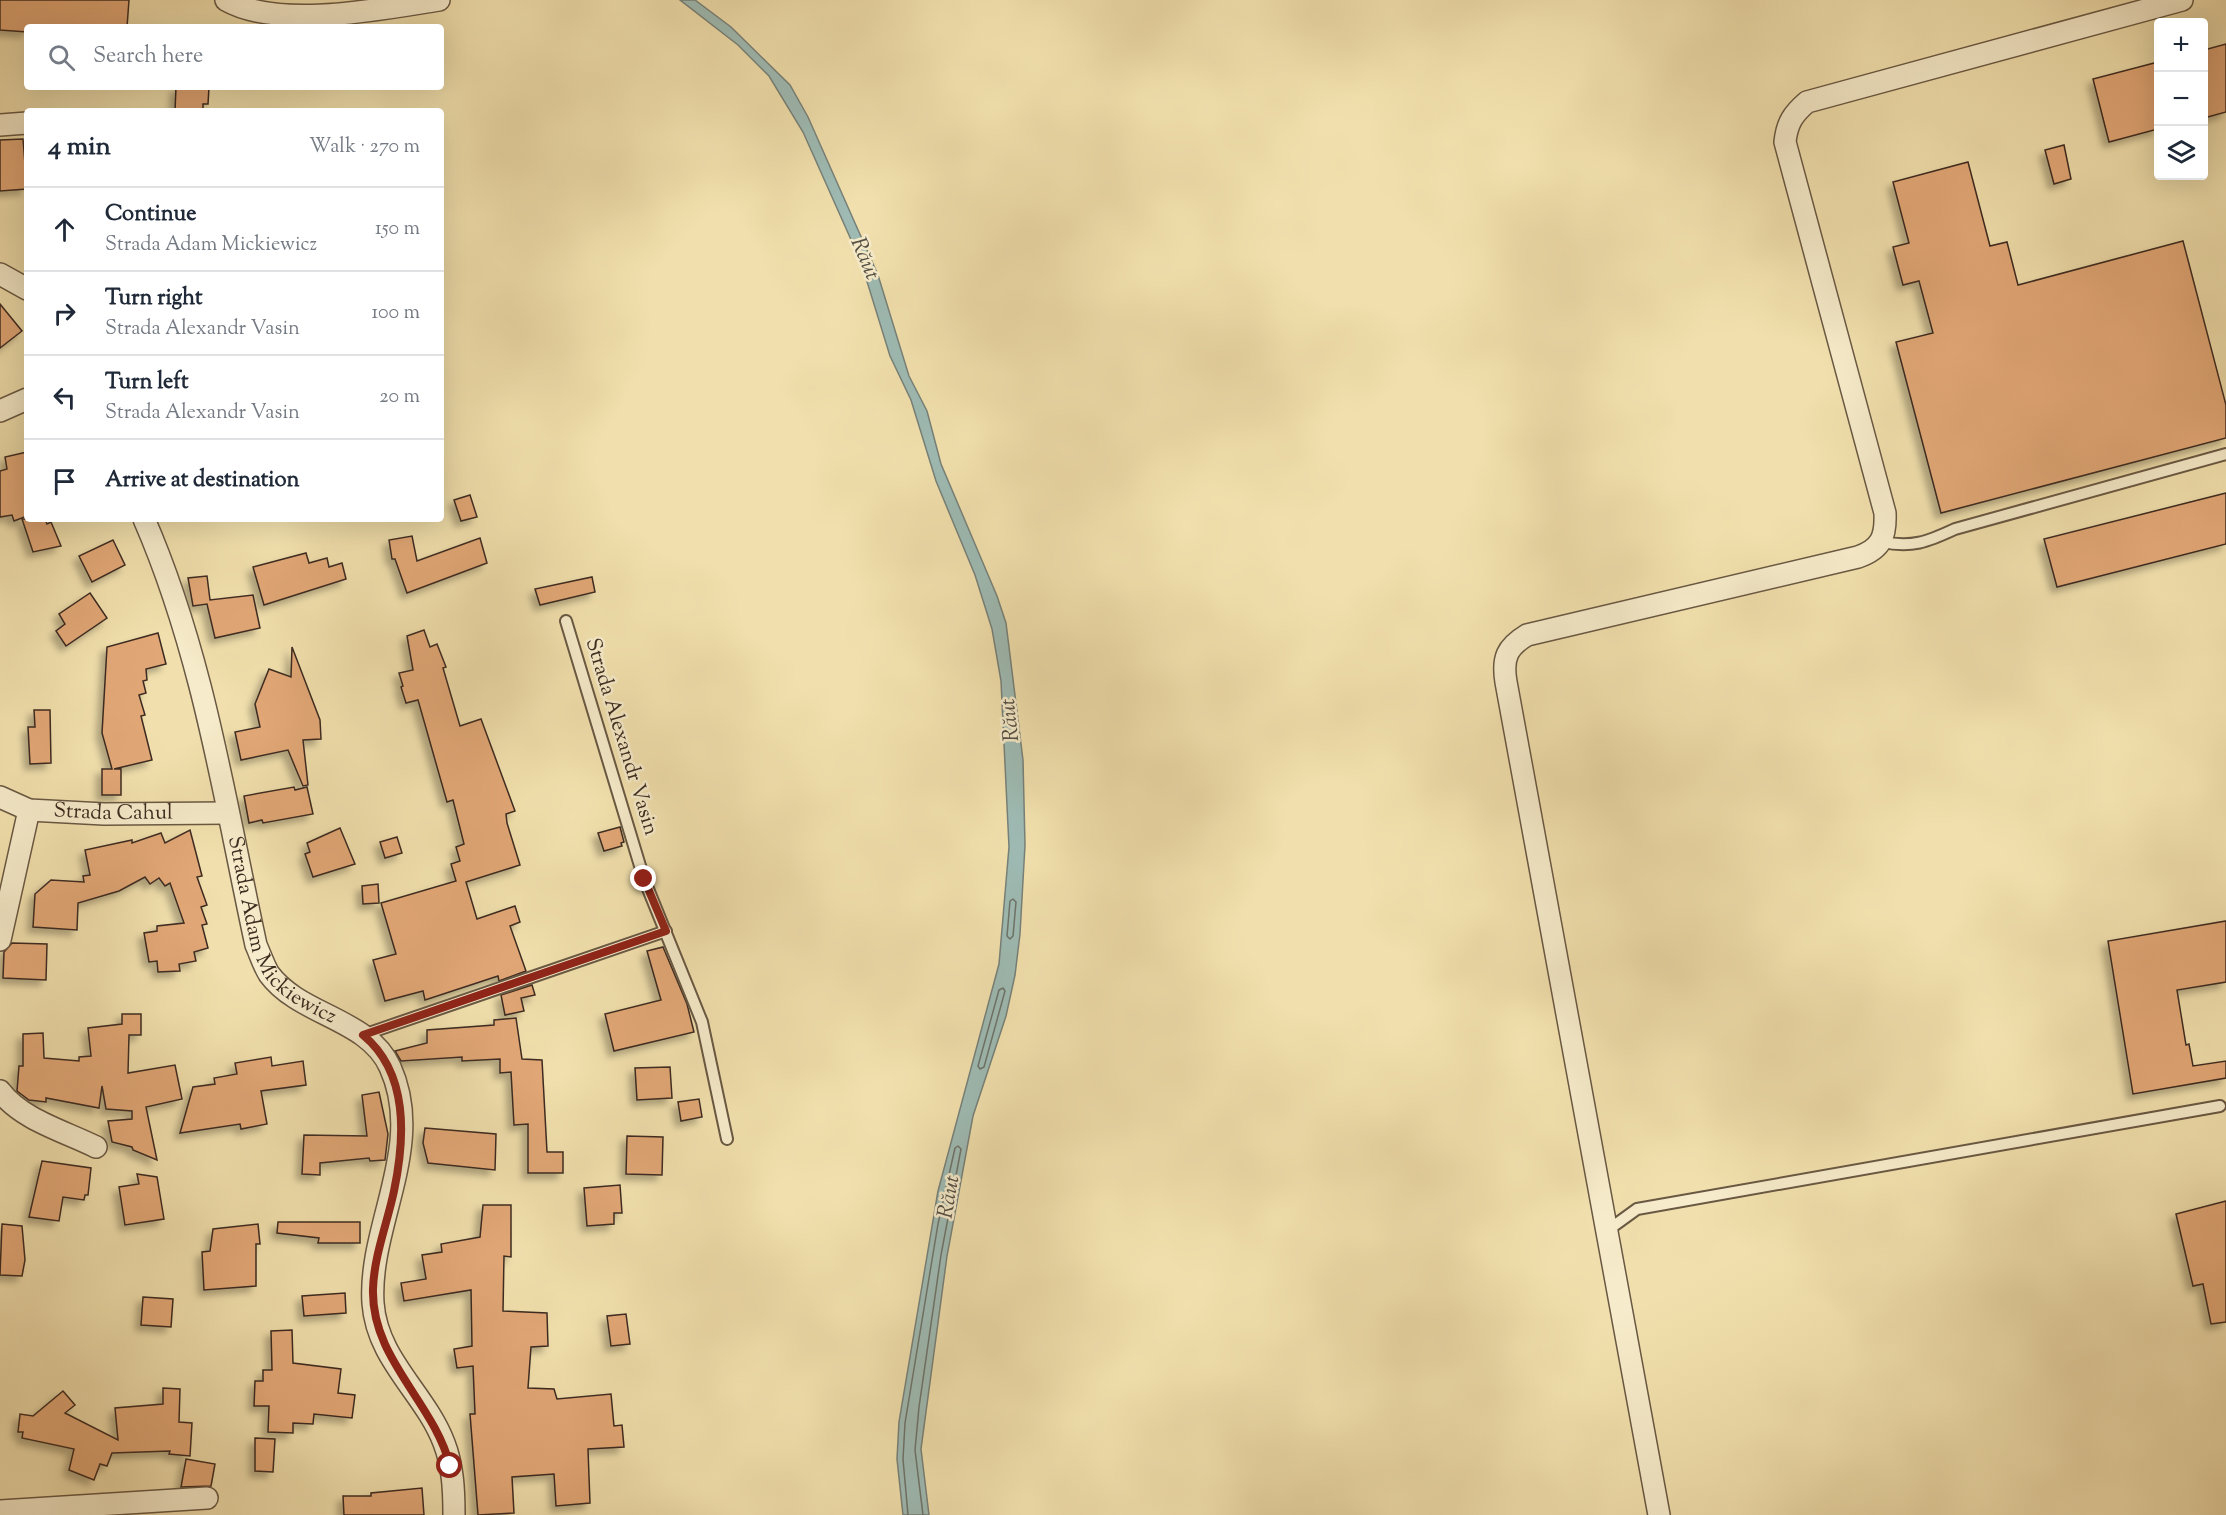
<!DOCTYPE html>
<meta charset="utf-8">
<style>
:root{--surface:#fff;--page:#f2f2f3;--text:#1f2937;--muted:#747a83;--line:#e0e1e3}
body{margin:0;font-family:"Sorts Mill Goudy",serif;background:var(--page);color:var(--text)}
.controls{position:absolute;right:18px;top:18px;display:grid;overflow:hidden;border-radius:6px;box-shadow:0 6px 24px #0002}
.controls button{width:54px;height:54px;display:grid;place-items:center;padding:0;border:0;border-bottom:2px solid var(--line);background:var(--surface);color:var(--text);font:30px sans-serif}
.stop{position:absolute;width:18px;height:18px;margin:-14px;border:4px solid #8f2418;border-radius:50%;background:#fff}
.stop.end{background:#8f2418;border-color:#fff;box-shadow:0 2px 6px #0008}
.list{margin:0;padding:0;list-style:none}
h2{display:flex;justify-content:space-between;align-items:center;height:78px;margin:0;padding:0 24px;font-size:26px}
h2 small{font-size:20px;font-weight:400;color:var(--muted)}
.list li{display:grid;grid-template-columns:39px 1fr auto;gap:18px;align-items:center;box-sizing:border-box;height:84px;padding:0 24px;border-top:2px solid var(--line)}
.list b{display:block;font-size:22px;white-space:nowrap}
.list p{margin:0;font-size:20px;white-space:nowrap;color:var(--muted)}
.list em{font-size:20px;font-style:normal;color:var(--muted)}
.icon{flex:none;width:33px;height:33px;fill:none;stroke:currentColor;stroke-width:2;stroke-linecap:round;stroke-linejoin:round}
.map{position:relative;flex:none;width:2226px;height:1515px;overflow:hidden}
.search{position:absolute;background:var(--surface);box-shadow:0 6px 24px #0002;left:24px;top:24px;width:420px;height:66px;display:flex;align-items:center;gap:15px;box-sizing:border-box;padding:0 21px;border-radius:6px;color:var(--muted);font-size:22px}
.panel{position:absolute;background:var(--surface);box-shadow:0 6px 24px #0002;left:24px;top:108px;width:420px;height:414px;border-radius:6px}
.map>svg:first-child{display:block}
.water{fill:#9ebbb4;stroke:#778179;stroke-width:1.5}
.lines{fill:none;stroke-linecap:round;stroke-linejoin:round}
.shore{stroke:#6d736a;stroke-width:1.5}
.building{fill:#e2a776;stroke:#3c2b20;stroke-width:1.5;filter:url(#shadow)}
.service-casing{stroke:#695843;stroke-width:14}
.minor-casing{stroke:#695843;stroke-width:24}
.service{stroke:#f6ebca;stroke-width:10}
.minor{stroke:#f6ebca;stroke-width:21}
.route{stroke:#8f2418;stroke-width:8}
.labels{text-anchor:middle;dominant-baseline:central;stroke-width:5;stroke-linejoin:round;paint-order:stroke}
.street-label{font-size:21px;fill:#3c2b20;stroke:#f6ebca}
.water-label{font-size:22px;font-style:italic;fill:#544f45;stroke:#f6ebca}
</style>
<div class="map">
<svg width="2226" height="1515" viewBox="0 0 2226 1515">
<defs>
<filter id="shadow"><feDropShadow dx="-5.5" dy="5.5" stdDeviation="3" flood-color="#0004"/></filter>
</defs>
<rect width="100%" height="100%" fill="#f1e0ad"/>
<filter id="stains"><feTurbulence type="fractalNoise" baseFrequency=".00333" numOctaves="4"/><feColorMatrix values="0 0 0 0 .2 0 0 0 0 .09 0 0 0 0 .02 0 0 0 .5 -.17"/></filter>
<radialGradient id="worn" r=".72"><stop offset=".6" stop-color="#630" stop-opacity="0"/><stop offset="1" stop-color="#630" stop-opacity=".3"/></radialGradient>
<path class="water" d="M680,0H695L731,27L790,85L808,117L878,275L909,376L927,411L941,464L997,596L1006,623L1023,760L1025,845L1020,934L1015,975L1006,1016L973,1116L947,1256L921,1449L929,1515H903L897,1459L899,1422L938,1191L999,964L1009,847L1001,681L992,629L975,575L936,481L911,400L890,356L861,262L803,132L769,76L738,45Z"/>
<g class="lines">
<g class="shore">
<path d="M1013,899L1016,902L1013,936L1010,939L1007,936L1010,901Z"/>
<path d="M1003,988L1005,991L984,1067L980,1069L978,1066L999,990Z"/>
<path d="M908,1515L903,1459L905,1423L938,1224L955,1148L958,1146L961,1149L941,1255L919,1407L915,1450L923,1515"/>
</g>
</g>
<g class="building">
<path d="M0,0H129L127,27H27V32L0,30Z"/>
<path d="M2226,44V112L2204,118V50Z"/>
<path d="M2158,62V129L2109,142L2093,79Z"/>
<path d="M176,87H209L208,104H203V111H175Z"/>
<path d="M23,139L27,189L0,191V140Z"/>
<path d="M2064,145L2071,179L2054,184L2045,150Z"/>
<path d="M1968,162L1990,246L2007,242L2018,285L2183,241L2226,405V438L1941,513L1896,342L1933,333L1919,281L1903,285L1893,247L1909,243L1893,182Z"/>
<path d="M0,304L22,331L0,348Z"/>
<path d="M27,452V516L14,521L12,515L0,517V471L7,469L5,457Z"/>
<path d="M2226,493V544L2057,587L2044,539Z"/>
<path d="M470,495L477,517L461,521L454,500Z"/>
<path d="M22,519H45L47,524L51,522L61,546L33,552Z"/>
<path d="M412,536L417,561L480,538L487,563L407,593L395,559H392L389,540Z"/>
<path d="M113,540L125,565L92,582L79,556Z"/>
<path d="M306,553L309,563L327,558L329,567L342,563L346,579L264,605L253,567Z"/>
<path d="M207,576L210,600L253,595L260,628L215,638L207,604L193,606L188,578Z"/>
<path d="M592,577L595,592L540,605L535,589Z"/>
<path d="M90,593L107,618L66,646L56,631L65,624L59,614Z"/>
<path d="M424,630L430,647L437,644L446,667L443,668L460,726L481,719L515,811L506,814L507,823L520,865L466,882L477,919L515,906L520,922L510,926L526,971L499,981L498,976L425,1000L423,991L385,1001L373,960L396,954L381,903L456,881L451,864L460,861L456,847L464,844L453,800L447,802L418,700L406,703L401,687L403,686L399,673L413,670L407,636Z"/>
<path d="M158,633L166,664L146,669L147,680L143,681L146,693L139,695L145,715L141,716L152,760L114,769H121V795H102V769H112L102,733L107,647Z"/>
<path d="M292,647L320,720L321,739L303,740L308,785L303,786L288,750L241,760L235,732L260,727L255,704L269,669L291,677Z"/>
<path d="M34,710H50L51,763L30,764L28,727H35Z"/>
<path d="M294,787L295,790L307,787L313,814L263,823L262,820L249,823L244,796Z"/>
<path d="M620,827L624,842L621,843L622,846L604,851L598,833Z"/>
<path d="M340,828L355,864L313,877L305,854L310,852L307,843Z"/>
<path d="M190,830L202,876L197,877L207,905L201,907L207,924L202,925L208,948L194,952L196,961L179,964L180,971L158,972L157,961L149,962L144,933L157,931V926L184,923L170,883L165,886L159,878L150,884L145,877L119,891L78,903L77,930L33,927L35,894L51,880L84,882L83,876L90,875L85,850L132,840V843L161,833L165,843Z"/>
<path d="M397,837L402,853L385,858L380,842Z"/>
<path d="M378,884L379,903L363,904L362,886Z"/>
<path d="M2226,921V982L2177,990L2186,1045L2189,1044L2193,1066L2226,1061V1078L2133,1094L2108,941Z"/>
<path d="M12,943L47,944L46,980L3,978L4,952Z"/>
<path d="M663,947L687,1004L694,1032L614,1051L605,1014L661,1000L647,951Z"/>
<path d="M532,985L535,995L521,998L524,1011L505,1015L501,995Z"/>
<path d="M122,1014H141V1035H129L128,1073L175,1065L182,1099L146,1107L157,1160L133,1150L132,1147L112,1142L108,1121L132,1119V1111L106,1109L102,1086L99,1108L46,1098V1102L29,1100L17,1091L19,1066H23V1034L43,1033L44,1058L79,1061V1057L91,1056L88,1028L122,1024Z"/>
<path d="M516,1018L522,1059L542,1060L547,1152H563V1173H528V1124L514,1125L511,1072L500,1073V1059L462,1061V1057L401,1061L395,1051L427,1043V1030L494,1025V1020Z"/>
<path d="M271,1057L272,1066L303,1061L306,1085L261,1091L267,1124L241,1129L240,1124L180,1133L193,1087L215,1084L214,1078L237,1074L235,1063Z"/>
<path d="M670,1067L672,1098L637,1100L635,1068Z"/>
<path d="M379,1092L388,1134L385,1160L370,1161L369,1158L320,1163V1175L302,1174L304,1135L367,1136L362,1095Z"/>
<path d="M699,1099L702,1117L681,1121L678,1102Z"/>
<path d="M425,1128L496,1134L495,1170L428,1163L423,1143Z"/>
<path d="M627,1136L663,1137L662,1175L626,1174Z"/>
<path d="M42,1161L91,1168L88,1195H85L84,1200L63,1197L59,1221L29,1217Z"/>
<path d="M137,1174L157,1177L164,1219L125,1225L119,1187L139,1184Z"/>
<path d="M620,1185L622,1213H614V1224L587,1226L584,1188Z"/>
<path d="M2226,1201V1322L2211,1324L2203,1284L2193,1286L2176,1214Z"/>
<path d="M483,1205H511V1257L504,1256L503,1311L547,1313L548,1346L531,1347L528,1388L554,1389L557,1399L611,1394L614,1426L622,1425L624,1447L588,1449L590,1503L556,1506L554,1474L512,1477L514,1513L478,1515L470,1414H475L473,1366L457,1368L454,1349L472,1346L471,1290L404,1301L401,1283L426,1279L422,1255L442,1252L441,1244L480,1237Z"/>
<path d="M278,1222H360V1243H318L319,1238L277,1233Z"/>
<path d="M2,1224L22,1226L25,1260L22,1276L0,1275Z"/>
<path d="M258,1224L260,1244H256V1286L204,1290L202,1252L210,1251L213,1229Z"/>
<path d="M345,1293L346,1313L304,1316L302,1296Z"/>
<path d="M143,1297L173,1299L171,1327L141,1325Z"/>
<path d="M626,1314L630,1344L611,1346L607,1316Z"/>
<path d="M292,1330L293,1363L341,1369L338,1393L355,1395L352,1418L314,1414L313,1424L293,1423V1433L268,1432L269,1406H254L255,1381H263V1370H272L271,1331Z"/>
<path d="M163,1388L180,1389L179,1422L192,1423L190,1456L169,1454L170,1451L112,1453L107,1466L100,1464L94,1480L69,1470L74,1449L22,1438L23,1432H18L20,1414L33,1416L63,1391L75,1405L65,1413L118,1440L115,1408L163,1404Z"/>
<path d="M255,1438L275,1439L273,1472L255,1471Z"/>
<path d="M186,1459L215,1464L211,1486L181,1487Z"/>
<path d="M422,1488L424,1515H344L343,1496H371V1493Z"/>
</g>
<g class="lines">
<defs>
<g id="service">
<path d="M1882,542C1912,548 1927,542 1955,529L2226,454"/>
<path d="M566,621L644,879L702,1022L727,1139"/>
<path d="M363,1035L666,931"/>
<path d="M1608,1230L1637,1209L2220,1106"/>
</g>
<g id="minor">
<path d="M226,0C279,30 381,9 439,0"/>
<path d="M0,125L27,123"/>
<path d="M0,274L27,289"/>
<path d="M0,411L27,399"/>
<path id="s1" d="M144,519C203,654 225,802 256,945C260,954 264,966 269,974C300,1016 368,1018 390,1067C426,1146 368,1225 373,1303C377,1360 425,1393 444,1443C453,1466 454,1491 454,1515"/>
<path id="s2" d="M0,797L29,810L104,814L228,813"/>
<path d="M0,940L29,810"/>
<path d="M0,1091C22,1120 64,1131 96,1147"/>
<path d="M0,1511L207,1498"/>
<path d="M1659,1515L1506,682C1502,658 1507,647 1527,635L1858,557C1881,549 1886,537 1885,513L1785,142C1787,123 1793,114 1807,102L2182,0"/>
</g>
</defs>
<use href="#service" class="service-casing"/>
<use href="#minor" class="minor-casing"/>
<use href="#service" class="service"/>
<use href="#minor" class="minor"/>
</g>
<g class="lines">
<path class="route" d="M450,1466C434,1402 371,1359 373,1289C374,1256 387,1224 394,1191C405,1138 409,1073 363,1035L666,931L644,879"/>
</g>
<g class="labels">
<g class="street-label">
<text transform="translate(621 737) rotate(73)">Strada Alexandr Vasin</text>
<text stroke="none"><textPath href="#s2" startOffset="116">Strada Cahul</textPath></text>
<text stroke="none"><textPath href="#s1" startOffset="442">Strada Adam Mickiewicz</textPath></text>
</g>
<g class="water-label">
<text transform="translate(864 259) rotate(67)">Răut</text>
<text transform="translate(1011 720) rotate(-96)">Răut</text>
<text transform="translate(950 1197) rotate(-80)">Răut</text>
</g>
</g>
<rect width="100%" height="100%" filter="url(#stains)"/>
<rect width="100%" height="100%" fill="url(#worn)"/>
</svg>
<div class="controls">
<button>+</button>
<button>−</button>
<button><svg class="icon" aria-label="layers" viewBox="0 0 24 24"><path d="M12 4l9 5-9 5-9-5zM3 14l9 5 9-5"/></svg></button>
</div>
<div class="stop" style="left:450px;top:1466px"></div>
<div class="stop end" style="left:644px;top:879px"></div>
<div class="search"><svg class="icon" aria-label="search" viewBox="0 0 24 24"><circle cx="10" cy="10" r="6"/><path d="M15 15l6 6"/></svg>Search here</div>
<section class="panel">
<h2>4 min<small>Walk · 270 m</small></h2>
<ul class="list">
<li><svg class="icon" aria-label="ahead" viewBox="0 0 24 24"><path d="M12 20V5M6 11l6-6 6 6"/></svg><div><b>Continue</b><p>Strada Adam Mickiewicz</p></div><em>150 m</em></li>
<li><svg class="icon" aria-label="right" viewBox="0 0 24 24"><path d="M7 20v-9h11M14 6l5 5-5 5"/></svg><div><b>Turn right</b><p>Strada Alexandr Vasin</p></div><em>100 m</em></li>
<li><svg class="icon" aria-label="left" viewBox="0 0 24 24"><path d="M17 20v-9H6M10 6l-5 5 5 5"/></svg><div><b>Turn left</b><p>Strada Alexandr Vasin</p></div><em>20 m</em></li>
<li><svg class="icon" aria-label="arrive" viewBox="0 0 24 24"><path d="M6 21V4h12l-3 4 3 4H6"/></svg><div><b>Arrive at destination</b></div></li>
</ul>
</section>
</div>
